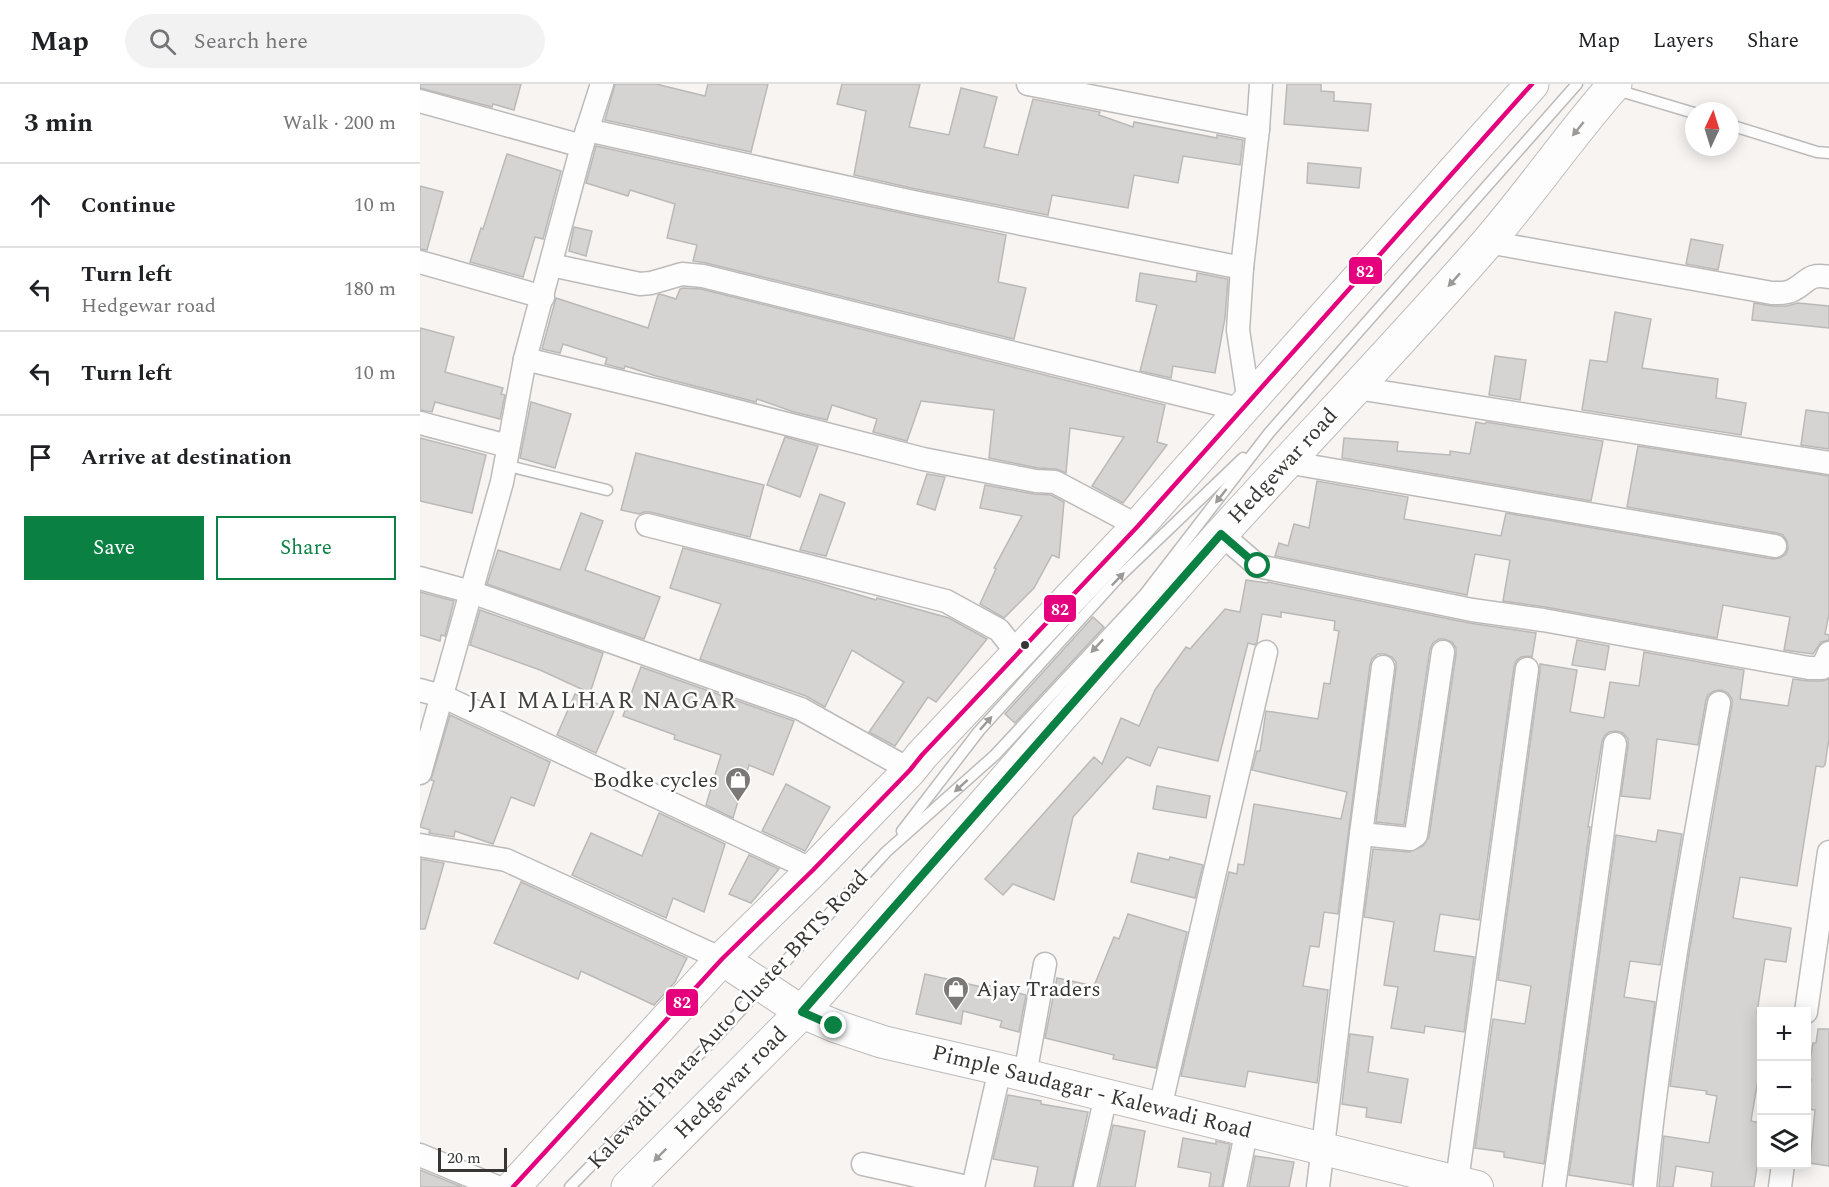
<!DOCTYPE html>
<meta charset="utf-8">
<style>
:root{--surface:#fff;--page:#f2f2f2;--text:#202124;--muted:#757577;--line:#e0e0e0;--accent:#0b8043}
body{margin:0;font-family:Spectral,serif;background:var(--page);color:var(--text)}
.controls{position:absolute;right:18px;bottom:18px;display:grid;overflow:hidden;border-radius:0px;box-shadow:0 3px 15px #0003}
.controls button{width:54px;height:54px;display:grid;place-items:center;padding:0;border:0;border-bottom:2px solid var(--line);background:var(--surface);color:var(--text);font:30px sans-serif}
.compass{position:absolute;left:1265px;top:18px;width:54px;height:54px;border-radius:50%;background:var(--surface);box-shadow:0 3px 15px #0003;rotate:4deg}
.scale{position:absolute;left:18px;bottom:15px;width:69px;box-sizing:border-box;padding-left:6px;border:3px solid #383635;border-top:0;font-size:16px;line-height:21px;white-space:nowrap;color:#383635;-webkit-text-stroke:4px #fff;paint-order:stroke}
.stop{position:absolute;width:18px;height:18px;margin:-14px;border:4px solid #0b8043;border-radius:50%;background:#fff}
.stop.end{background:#0b8043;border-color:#fff;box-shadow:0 2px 6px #0008}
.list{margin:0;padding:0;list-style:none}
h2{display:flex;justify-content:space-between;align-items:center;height:78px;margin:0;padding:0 24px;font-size:26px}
h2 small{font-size:20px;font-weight:400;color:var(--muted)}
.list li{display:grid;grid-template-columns:39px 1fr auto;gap:18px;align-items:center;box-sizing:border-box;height:84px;padding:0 24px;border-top:2px solid var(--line)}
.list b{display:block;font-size:22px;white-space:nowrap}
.list p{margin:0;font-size:20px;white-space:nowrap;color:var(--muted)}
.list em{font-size:20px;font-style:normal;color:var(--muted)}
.actions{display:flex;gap:12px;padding:18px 24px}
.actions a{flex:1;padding:14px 0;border:2px solid var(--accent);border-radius:0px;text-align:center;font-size:21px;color:var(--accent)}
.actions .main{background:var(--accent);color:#fff}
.icon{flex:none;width:33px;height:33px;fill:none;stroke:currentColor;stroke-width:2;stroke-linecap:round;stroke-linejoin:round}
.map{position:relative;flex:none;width:1409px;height:1103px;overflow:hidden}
header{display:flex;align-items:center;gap:36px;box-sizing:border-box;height:84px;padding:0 30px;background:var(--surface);border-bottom:2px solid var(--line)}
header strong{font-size:28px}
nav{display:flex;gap:33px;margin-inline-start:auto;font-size:21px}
.search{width:420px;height:54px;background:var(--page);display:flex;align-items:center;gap:15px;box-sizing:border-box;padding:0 21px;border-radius:33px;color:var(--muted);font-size:22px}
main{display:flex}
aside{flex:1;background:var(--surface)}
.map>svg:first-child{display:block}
.building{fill:#d6d4d3;stroke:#bab9b8;stroke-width:1.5}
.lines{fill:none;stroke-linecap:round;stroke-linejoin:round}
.lane-casing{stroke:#bdbbba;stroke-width:13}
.street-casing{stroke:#bdbbba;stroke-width:25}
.secondary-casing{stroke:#bdbbba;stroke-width:34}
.primary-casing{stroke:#bdbbba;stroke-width:35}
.lane{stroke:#fefdfd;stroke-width:10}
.street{stroke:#fefdfd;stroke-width:22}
.secondary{stroke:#fefdfd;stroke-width:32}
.primary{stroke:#fefdfd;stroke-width:33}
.bus-1-casing{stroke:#fff;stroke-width:9}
.bus-1{stroke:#e5007d;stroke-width:4.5}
.oneway{fill:#9b9a99}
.route{stroke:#0b8043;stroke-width:8}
.bus-dot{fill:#383635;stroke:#fff;stroke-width:2}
.labels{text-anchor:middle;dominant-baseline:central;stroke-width:5;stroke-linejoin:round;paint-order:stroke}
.street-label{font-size:22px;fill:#383635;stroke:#fff}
.poi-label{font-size:22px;fill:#383635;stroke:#fff;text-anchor:end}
.neighbourhood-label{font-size:24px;letter-spacing:1.5px;fill:#44413f;stroke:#fff}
.line-badge{stroke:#fff;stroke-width:2}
.badge-label{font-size:16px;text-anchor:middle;font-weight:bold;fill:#fff}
</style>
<header>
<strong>Map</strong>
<div class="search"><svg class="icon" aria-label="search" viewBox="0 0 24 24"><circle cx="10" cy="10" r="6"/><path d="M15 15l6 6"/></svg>Search here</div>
<nav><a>Map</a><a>Layers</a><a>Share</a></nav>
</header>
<main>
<aside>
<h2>3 min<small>Walk · 200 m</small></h2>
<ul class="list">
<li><svg class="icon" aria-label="ahead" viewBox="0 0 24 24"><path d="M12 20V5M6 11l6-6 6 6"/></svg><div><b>Continue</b></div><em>10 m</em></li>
<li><svg class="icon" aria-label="left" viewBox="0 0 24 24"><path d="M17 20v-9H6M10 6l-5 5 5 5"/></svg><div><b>Turn left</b><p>Hedgewar road</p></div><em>180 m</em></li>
<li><svg class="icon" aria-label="left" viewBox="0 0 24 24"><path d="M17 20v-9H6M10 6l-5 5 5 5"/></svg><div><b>Turn left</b></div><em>10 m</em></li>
<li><svg class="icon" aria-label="arrive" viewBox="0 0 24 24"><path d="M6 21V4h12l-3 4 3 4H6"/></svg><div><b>Arrive at destination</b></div></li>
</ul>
<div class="actions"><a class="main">Save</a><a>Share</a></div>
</aside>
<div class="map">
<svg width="1409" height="1103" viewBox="0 0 1409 1103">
<rect width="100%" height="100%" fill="#f7f4f2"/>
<g class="building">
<path d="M0,0H101L94,26L73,20L72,23L0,4Z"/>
<path d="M195,0H236L285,12L288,0H348L331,68L185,36Z"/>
<path d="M422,0H500L489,43L529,51L541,4L577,13L564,63L598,71L613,15L680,28L679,31L713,43L714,38L797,54V51L823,56L820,81L763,72L758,99L714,91L708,124L632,111L628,131L496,105L434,91L446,27L417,20Z"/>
<path d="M867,0H901V7L914,8V17L951,20L948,47L864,40Z"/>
<path d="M176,62L429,118L586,151L578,198L606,204L594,255L286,179L273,177L277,161L247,154L255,120L210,106L208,112L166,99Z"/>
<path d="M87,70L141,87L123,155L115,153L103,193L50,178L61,144L63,145Z"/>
<path d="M888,79L941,84L939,104L887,99Z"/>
<path d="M0,102L23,108L7,166L0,165Z"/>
<path d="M154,143L172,147L166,172L149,167Z"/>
<path d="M1271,155L1303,161L1298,186L1266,180Z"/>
<path d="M720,189L776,198L777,189L808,195L805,234L795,289L753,282L751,294L720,287L737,221L716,217Z"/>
<path d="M263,204L281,205L745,321L737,358L747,361L703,419L672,402L704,353L650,344L646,389L636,385L618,384L569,374L574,326L501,317L487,357L453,348L457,335L412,321L407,336L374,328L337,315L336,318L236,292L205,282L204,285L185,280L187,274L143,260L140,269L122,265L136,214L228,244L238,211L240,210L256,215L260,205Z"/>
<path d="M1334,219L1352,222H1367L1378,219L1409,222V244L1332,236Z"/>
<path d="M1195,228L1231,235L1222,284L1298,295L1296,314L1326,319L1321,351L1162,326L1170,276L1187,278Z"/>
<path d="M0,244L34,253L25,288L83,304L81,310L85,311L80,335L15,318L12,328L0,326Z"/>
<path d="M1075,272L1106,276L1100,316L1069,311Z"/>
<path d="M111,318L151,330L135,384L100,374Z"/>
<path d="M1386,326L1409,329V365L1381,361Z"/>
<path d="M1056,338L1065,340L1066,338L1183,357L1171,417L922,374L924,354L978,358L977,367L1030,371V367L1050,370Z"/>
<path d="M365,353L398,362L380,413L347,401Z"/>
<path d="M0,354L66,371L52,429L0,417Z"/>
<path d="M1218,362L1409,392V530L1405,550L1409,551V556L1401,558L1393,570L1364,566L1370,533L1303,521L1297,554L1125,523L1083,517L1090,476L1055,470L1047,511L855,472L859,459L868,462L874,440L889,444L897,397L988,413L984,435L1081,452L1086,429L1353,475L1360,474L1366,470L1368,464L1367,457L1363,451L1357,449L1207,423Z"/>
<path d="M216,369L344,401L330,453L230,428H224L219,430L201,426Z"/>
<path d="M507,390L525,393L515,426L497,420Z"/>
<path d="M565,401L614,410L631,411L644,418L639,474L632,471L614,504L584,534L560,520L576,485L574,484L602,432L560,424Z"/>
<path d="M400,410L425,419L406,472L380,466Z"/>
<path d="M161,429L183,437L165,486L240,513L224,555L67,500L78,466L140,486Z"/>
<path d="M263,464L399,499L456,516L457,514L529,534L567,555L516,618L508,613L475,662L449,648L484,598L432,566L405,623L386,612L280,575L301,520L250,504Z"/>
<path d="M826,496L847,499L848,498L1049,539L1116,549L1112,573L1108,572L1101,573L1096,577L1094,583L1059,836L1020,830L1014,867L1054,873L1044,948L1005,942L1004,949L971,944L978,903L964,901L974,838L944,833L953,765L989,768L1003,762L1009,753L1036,570V564L1032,558L1024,555H1019L1013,559L1010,565L984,741L956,738L976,584V578L972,573L965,570H958L952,575L950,581L918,830L904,828L899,863L890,862L883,902L908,906L897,999L828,987L825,1003L761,992L809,788L817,790L818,780L824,781L834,720L921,735L927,708L832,686L837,667H840L846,627L898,635L904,599L910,600L919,547L914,546L915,537L861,528V533L842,530L837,558L835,561L828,559L798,677L738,663L730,682L707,673L653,733L634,816L593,800L583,811L565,795L674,673L682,680L701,634L719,642L735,606L766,563L770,565L805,525L820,528Z"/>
<path d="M0,508L34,517L25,552L21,551L20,557L0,551Z"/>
<path d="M60,526L183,569L170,609L120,586L50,561Z"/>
<path d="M673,533L684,543L595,639L585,630Z"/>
<path d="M1157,556L1189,562L1185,586L1152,581Z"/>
<path d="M1224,568L1324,586L1320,615L1368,622L1373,595L1389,597H1402L1409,595V654L1405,681L1403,683L1396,682L1377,802L1320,793L1313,834L1371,844L1366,878L1345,875L1337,929H1341V977L1331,1037L1341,1039V1056L1334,1103H1291L1293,1088L1256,1082L1253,1103H1239L1244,1052L1289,1059L1297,1012L1286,1010L1287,1007L1250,1002L1270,863L1312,621V615L1308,609L1301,606L1294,607L1288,611L1286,616L1278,661L1237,655L1230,715L1201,712L1208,662V655L1203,649L1196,647L1189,648L1184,652L1182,658L1168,743H1170L1124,1080L1084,1073V1068L1055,1064L1073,935L1105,940L1111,902L1078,896L1120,587V580L1157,586L1150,628L1184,634L1190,598L1219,602Z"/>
<path d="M221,583L374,637L353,691L329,681L313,734L286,721L301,671L254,655L255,651L203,632Z"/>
<path d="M155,610L194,627L176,669L137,651Z"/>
<path d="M30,631L130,678L114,722L91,713L73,760L35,747L34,753L9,749L10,746L0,743L14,697L11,696Z"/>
<path d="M366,700L410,723L385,767L342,747Z"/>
<path d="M737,702L790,712L786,734L733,725Z"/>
<path d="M239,729L305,760L284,828L253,814L246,834L152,791L171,749L222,772Z"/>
<path d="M1238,746L1262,750L1240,881L1210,877L1204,913L1235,918L1212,1101L1149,1091L1196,751L1236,758Z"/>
<path d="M718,769L749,776L750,773L783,781L775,814L711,798Z"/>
<path d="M329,771L359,785L331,819L309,810Z"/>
<path d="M1,775L24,779L5,845H0Z"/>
<path d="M101,798L267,874L255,898L234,921L161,887L158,895L74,859Z"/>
<path d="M708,830L767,848L736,984L693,975L694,971L625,954L637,894L674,902L694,853L699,855Z"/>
<path d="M505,890L566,904V901L606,911L599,948L580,943L582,937L543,927L541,940L496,930Z"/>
<path d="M1398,945H1409V1082L1390,1079L1395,1026L1386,1025L1391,995L1387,994L1393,959H1396Z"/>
<path d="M930,950L953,953L948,988L988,995L981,1039L946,1033L947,1024L922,1020Z"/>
<path d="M588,1011L621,1017V1020L668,1028L652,1103H614L618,1083L573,1075Z"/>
<path d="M693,1041L725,1047L715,1103H679Z"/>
<path d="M763,1054L796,1060V1057L810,1060L802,1103H789L791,1089L758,1083Z"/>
<path d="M835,1072L874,1078L869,1103H829Z"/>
<path d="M0,1086L42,1103H0Z"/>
</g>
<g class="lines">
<defs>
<g id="lane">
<path d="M1197,6L1274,29"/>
<path d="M1310,41L1397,68L1409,69"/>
<path d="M84,381L187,406"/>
<path d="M482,747L559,647L698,494L823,374"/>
<path d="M150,1103L297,952L466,768L575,671L724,511L849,349L1157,0"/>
</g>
<g id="street">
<path d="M608,0L838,45"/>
<path d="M0,17L162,62"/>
<path d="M167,46L493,118L822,184"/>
<path d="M1068,158L1352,209C1359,209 1366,210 1373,206C1389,198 1387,189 1409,193"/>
<path d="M0,178L123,213"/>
<path d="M131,181L220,200L231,199L262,190L283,192L823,326"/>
<path d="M105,275L247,309L503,375L616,397L635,398L718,442"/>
<path d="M937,304L1409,379"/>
<path d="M829,319L818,246L822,184L838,45L841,0"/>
<path d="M0,339L88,362"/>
<path d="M866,378L1355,462"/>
<path d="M227,441L526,517L579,546L597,569"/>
<path d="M801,450L838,482L1052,526L1123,536L1389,584H1402L1409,569"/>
<path d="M0,494L51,508L381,625L490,686"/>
<path d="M0,606L22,612L393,786"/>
<path d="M0,689L82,398L105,275L162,62L182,0"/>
<path d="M941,750L990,755L996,751L1023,568"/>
<path d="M0,761L86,776L302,875"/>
<path d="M1386,928L1409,768"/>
<path d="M605,991L625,880"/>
<path d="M740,1024L846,568"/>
<path d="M0,1071L77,1103"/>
<path d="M443,1080L547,1103"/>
<path d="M1037,1097L1107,585"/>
<path d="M553,1103L580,985"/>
<path d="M665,1103L686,1012"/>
<path d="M815,1103L827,1045"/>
<path d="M898,1103L941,750L963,583"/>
<path d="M1134,1103L1195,660"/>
<path d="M1225,1103C1241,941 1270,780 1299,619"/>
<path d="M1360,1103L1363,1080"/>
</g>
<path id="secondary" d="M302,875L382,928L415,942L463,958L580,985L1057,1103"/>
<g id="primary">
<path d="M93,1103L302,875L393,786L490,686L502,671L718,442L1112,0"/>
<path d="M208,1103L382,928L801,450C889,353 981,258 1067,159C1112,107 1150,51 1195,0"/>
</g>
</defs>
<use href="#lane" class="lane-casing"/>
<use href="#street" class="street-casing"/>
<use href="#secondary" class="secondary-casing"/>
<use href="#primary" class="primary-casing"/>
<use href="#lane" class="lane"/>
<use href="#street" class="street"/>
<use href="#secondary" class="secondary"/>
<use href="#primary" class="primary"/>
<defs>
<path id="bus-1" d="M93,1103L302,875L393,786L490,686L502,671L718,442L1112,0"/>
</defs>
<use href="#bus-1" class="bus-1-casing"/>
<use href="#bus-1" class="bus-1"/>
</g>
<defs><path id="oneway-solid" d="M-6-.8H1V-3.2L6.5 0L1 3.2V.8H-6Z" transform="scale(1.5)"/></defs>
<g class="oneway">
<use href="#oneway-solid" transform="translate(1158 45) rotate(129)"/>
<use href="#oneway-solid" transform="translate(1034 196) rotate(132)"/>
<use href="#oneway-solid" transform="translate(801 412) rotate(128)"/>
<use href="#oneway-solid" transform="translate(698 495) rotate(-46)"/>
<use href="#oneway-solid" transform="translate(677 562) rotate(133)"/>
<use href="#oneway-solid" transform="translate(566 639) rotate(-48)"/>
<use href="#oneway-solid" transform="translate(541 702) rotate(138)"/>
<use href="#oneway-solid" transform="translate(240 1071) rotate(135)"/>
</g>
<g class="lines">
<path class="route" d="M414,942L382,928L801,450L838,482"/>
</g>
<defs>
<symbol id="shop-pin" viewBox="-11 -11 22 30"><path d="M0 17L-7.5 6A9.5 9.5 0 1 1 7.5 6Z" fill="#7b7877" stroke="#fff"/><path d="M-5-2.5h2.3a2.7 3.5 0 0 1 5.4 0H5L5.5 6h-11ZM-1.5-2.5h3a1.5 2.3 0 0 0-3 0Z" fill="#fff"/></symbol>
</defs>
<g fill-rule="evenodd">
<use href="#shop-pin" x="303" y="681" width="30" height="40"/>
<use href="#shop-pin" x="521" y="890" width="30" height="40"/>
</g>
<circle class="bus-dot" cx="605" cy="561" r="5"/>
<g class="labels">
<g class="street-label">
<text transform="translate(863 382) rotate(-47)">Hedgewar road</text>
<text transform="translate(308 936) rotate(-47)">Kalewadi Phata-Auto Cluster BRTS Road</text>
<text transform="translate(311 999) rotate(-45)">Hedgewar road</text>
<text transform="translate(672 1008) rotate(14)">Pimple Saudagar - Kalewadi Road</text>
</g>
<g class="poi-label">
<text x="298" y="696">Bodke cycles</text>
<text x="556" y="905" text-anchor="start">Ajay Traders</text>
</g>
<g class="neighbourhood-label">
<text x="183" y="617">JAI MALHAR NAGAR</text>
</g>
</g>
<g class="line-badge">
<rect x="928" y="172" width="35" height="29" rx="6" fill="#e5007d"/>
<rect x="623" y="510" width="34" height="29" rx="6" fill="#e5007d"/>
<rect x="245" y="904" width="34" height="29" rx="6" fill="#e5007d"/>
</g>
<g class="badge-label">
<text x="945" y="193">82</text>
<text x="640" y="531">82</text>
<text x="262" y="924">82</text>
</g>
</svg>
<div class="controls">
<button>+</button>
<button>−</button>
<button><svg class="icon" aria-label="layers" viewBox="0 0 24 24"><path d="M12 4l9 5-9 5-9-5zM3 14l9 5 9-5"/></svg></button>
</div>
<svg class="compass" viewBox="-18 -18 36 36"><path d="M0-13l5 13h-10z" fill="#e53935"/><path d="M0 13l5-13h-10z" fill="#757577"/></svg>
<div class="scale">20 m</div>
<div class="stop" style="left:838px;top:482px"></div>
<div class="stop end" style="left:414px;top:942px"></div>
</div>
</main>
